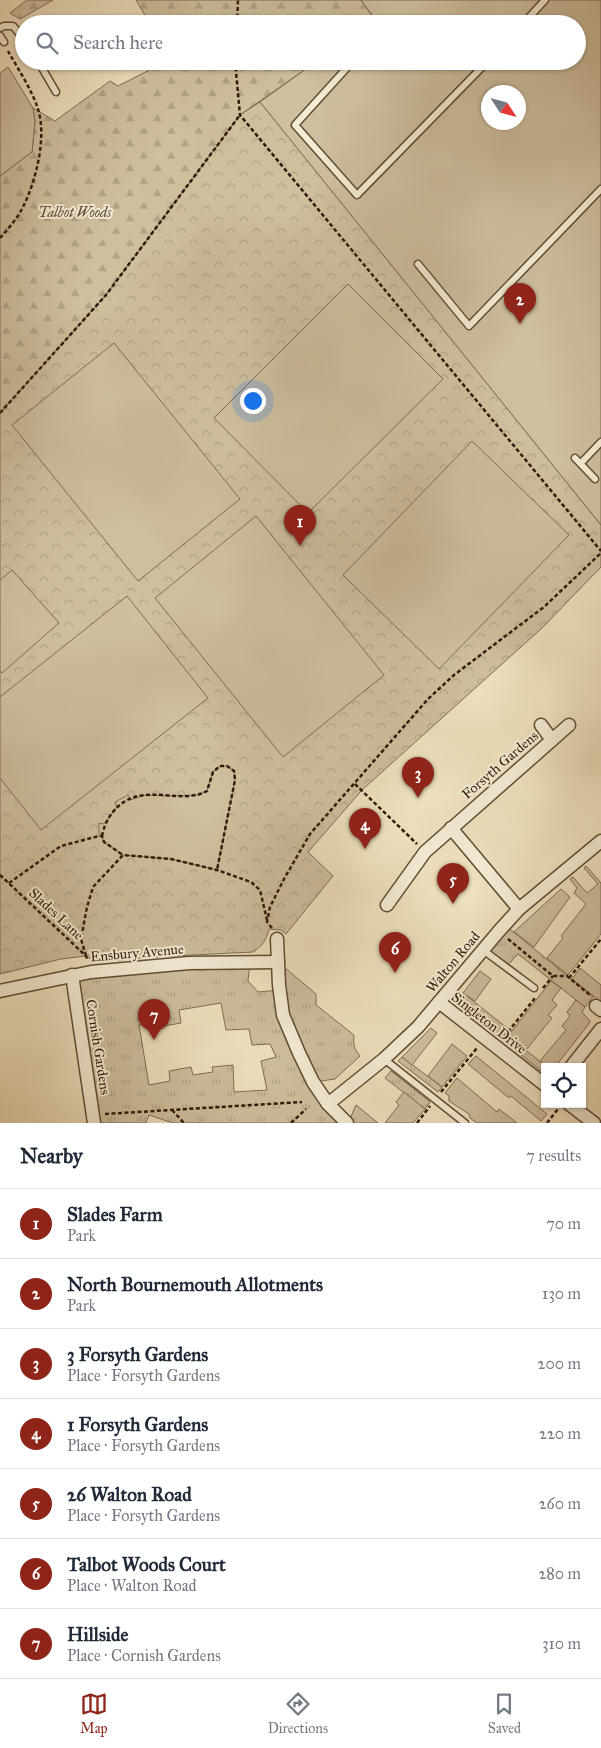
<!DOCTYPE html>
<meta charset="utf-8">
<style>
:root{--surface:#fff;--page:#f6f6f7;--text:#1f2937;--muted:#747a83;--line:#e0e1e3;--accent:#8f2418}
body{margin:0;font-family:"IM FELL Great Primer",serif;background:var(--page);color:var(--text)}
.controls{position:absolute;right:15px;bottom:15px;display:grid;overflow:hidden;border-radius:0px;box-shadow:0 1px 4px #0004}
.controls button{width:45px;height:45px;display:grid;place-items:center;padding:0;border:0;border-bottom:1px solid var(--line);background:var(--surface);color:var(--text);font:25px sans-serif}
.compass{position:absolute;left:481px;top:85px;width:45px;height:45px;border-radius:50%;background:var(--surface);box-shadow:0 1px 4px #0004;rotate:126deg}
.you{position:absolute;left:252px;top:400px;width:18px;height:18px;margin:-12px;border:4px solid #fff;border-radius:50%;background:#1a73e8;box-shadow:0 0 0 8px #1a73e833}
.badge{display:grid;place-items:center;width:32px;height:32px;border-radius:50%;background:var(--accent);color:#fff;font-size:16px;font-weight:700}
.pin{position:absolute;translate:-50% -41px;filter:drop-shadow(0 1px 2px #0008)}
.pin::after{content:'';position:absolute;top:26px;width:18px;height:15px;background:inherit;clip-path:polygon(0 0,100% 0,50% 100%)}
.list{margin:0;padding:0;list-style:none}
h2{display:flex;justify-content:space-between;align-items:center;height:65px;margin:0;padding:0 20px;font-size:21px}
h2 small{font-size:16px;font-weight:400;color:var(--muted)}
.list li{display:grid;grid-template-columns:32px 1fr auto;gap:15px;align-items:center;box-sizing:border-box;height:70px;padding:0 20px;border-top:1px solid var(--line)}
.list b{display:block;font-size:19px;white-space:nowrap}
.list p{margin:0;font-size:16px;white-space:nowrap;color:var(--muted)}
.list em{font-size:16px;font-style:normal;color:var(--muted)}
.icon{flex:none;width:28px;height:28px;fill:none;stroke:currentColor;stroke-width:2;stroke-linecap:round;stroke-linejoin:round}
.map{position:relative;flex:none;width:601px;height:1123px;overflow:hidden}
.search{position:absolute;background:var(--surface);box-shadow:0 1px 4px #0004;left:15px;right:15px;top:15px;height:55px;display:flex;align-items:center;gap:12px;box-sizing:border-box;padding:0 18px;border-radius:28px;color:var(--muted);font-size:19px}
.sheet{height:555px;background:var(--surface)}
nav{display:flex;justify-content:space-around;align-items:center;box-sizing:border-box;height:70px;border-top:1px solid var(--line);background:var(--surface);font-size:14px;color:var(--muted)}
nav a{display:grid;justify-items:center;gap:2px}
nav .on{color:var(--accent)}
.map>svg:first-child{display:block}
.grass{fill:url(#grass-tufts);stroke:#7f6c54;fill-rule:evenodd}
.forest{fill:url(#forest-firs);stroke:#7f6c54}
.park{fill:url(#park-crowns);stroke:#7f6c54}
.garden{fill:#cebf9f;stroke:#7f6c54;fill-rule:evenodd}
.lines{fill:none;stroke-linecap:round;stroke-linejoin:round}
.lane-casing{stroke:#604c36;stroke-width:9}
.street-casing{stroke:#604c36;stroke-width:15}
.path{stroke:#301a09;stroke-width:2.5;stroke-dasharray:4 2.5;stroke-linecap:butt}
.lane{stroke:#f4ecd5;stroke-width:6}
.street{stroke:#f4ecd5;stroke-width:12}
.labels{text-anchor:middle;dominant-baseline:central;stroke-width:4;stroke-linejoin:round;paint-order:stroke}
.park-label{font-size:14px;font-style:italic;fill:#5f4c36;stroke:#f4ecd5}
.street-label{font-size:14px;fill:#301a09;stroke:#f4ecd5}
</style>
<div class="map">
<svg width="601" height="1123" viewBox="0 0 601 1123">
<defs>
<pattern id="grass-tufts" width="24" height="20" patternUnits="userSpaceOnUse" patternTransform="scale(1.25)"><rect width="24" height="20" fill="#cebf9f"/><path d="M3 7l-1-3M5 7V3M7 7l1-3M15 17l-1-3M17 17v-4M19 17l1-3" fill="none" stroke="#b1a488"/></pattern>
<pattern id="forest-firs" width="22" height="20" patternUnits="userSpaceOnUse" patternTransform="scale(1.25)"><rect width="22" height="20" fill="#cebf9f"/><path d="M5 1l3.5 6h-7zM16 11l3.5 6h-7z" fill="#b1a488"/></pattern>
<pattern id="park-crowns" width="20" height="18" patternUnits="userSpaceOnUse" patternTransform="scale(1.25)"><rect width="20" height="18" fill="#cebf9f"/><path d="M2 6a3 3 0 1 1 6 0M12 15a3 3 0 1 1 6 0" fill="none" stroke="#b1a488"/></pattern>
</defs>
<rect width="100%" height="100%" fill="#eee1be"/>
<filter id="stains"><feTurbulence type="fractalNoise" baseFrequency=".004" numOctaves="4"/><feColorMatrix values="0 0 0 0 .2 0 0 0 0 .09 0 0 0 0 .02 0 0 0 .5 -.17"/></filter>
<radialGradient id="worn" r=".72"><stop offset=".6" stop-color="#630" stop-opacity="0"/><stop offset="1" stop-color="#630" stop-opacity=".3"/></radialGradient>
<g class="grass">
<path d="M505,925L593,997L585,1007L518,954L506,967L483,950Z"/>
<path d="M250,962L248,981L258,992L280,990L278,962L316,994V1005L354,1035C353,1044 354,1049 360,1056L335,1079L314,1082L347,1123H173L149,1115L146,1123H94L72,975ZM221,1003L226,1030L249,1029L252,1045L270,1044L276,1057L261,1061L267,1090L234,1092L233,1065L212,1067L213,1072L193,1075L191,1067L169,1071L170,1081L149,1085L139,1025L163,1021L164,1026L181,1023L179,1010Z"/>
<path d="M463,993L511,1031L508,1036L547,1067H545V1072L541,1071L466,1010Z"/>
<path d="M402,1057L442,1087L438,1092L398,1061Z"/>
<path d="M391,1071L430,1102L425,1109L385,1078Z"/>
<path d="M356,1105L378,1123H354L350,1119Z"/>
</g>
<g class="forest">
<path d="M27,0H53L20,19L10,13Z"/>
<path d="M136,0H361L375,20L369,24H150Z"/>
<path d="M167,61H317L240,115L106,295L0,413V176L32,152L35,122L33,108L55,121L110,81L118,86Z"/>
</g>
<path class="park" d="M260,102L601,525V567L542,628L362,790L308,852L333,876L286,934L281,930L269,929C266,940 263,946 253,952L153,957L97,962L86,956L61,959L0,974V413L106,295L240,115Z"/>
<g class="garden">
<path d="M361,0H601V525L260,102L317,61H577V24H369L375,19ZM488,92H518V122H488Z"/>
<path d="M8,67L33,108L35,122L32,152L0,176V73Z"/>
<path d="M348,284L443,379L308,513L214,418Z"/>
<path d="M114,343L240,499L138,581L12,425Z"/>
<path d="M472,441L569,535L439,669L343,575Z"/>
<path d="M256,516L384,675L283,757L155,598Z"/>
<path d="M12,570L59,623L2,673L0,671V580Z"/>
<path d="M127,596L208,698L41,830L0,778V697Z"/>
<path d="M220,766H227L234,771L235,780L217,870L171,859L123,855L104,842L102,836H99V823L104,824L117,807L115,802L128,795L130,800L145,795L169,796L200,795L207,790L213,772Z"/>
<path d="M586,866L601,883V934L568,975L547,958L563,938L561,936L586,904L574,893L577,888L570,879L573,877L587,893L598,884L584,868Z"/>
<path d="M561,889L570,897L534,947L514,932Z"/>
<path d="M580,968L601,985V1002L572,979Z"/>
<path d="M480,971L491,979L475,1001L463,993Z"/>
<path d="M551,981L561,988L552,1000L557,1005L548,1015L552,1018L526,1050L508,1036Z"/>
<path d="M576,1000L585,1007L582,1012L590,1021L588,1025L555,1067H547L540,1061L566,1030L562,1026L570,1016L567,1012Z"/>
<path d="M431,1028L437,1033L412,1065L402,1057Z"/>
<path d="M452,1044L467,1056L442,1087L428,1076Z"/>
<path d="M476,1056L547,1114L541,1121L511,1096L509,1098L468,1064Z"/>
<path d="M457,1078L497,1112L499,1109L517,1123H477L470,1118L469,1114L449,1101V1096L445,1093Z"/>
<path d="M404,1092L425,1109L413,1123H385L399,1105L396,1102Z"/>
</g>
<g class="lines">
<defs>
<g id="lane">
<path d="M523,24L545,0"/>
<path d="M0,28L4,26H13L24,39"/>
<path d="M0,36L4,42"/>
<path d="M38,61L56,92"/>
<path d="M353,61L295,125L357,195L488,61"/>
<path d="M418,264L469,326L601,189"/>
<path d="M575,458L595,479"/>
<path d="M581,463L601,442"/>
<path d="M483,950L534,988"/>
<path d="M384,1059L465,1123"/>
</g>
<g id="street">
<path d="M541,725L552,740"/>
<path d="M451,828L519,909"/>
<path d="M387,905L425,852L569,725"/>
<path d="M277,939L279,985L283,1015L299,1053L313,1082L328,1104L347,1123"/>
<path d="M72,975L94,1123"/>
<path d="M0,991L91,972L189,963L278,962"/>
<path d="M439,1002L545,1085"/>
<path d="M596,1006L601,1010"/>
<path d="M571,1067L601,1029"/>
<path d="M328,1104L384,1059L418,1027L499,931L519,909L601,841"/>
<path d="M569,1104L594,1123"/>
</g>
</defs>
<use href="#lane" class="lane-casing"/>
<use href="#street" class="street-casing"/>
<g class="path">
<path d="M237,24L238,0"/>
<path d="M235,61L240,115L601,551"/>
<path d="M0,238C8,229 17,219 23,207C36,181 47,137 38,109C32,90 18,69 8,51"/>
<path d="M0,413L106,295L240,115"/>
<path d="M355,784L417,844"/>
<path d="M102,836C106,814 123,796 146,795C166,793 189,801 207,791L213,772L220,766H227L234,771L235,780L217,870"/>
<path d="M0,875L86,956L88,961"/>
<path d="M9,883L61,846L99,836H102L104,842L123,855"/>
<path d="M272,928L267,922L270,907L284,879L310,834L428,699L454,675L544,607L601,553"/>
<path d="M508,939L553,976H567L590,995"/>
<path d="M86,956L81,939L87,907L93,887L123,855L171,859L217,870L251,882L260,890L267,920"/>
<path d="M569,978L601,939"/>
<path d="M543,988L553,976"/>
<path d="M504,1037L535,998"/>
<path d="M441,1092L477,1048"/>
<path d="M172,1110L184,1123"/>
<path d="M105,1114L302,1102"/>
<path d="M291,1123L306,1109"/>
<path d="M417,1123L430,1106"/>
<path d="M547,1123L558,1109"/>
</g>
<use href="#lane" class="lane"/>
<use href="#street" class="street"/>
</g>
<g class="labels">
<g class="park-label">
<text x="75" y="212">Talbot Woods</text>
</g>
<g class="street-label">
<text transform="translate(500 765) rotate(-41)">Forsyth Gardens</text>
<text transform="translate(56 914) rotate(43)">Slades Lane</text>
<text transform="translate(137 953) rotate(-5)">Ensbury Avenue</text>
<text transform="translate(453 962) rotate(-50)">Walton Road</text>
<text transform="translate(489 1023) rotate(38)">Singleton Drive</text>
<text transform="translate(98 1047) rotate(81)">Cornish Gardens</text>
</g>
</g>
<rect width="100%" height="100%" filter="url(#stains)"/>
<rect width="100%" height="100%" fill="url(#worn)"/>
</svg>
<div class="controls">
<button><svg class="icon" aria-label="locate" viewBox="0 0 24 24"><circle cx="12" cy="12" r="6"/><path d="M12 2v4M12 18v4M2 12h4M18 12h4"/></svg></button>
</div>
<svg class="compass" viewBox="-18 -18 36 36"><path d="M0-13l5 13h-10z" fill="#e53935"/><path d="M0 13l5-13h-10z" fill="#747a83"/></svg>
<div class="you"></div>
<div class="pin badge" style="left:300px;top:546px">1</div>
<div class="pin badge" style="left:520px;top:324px">2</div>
<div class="pin badge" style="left:418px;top:798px">3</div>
<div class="pin badge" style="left:365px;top:849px">4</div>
<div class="pin badge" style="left:453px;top:904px">5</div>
<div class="pin badge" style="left:395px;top:973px">6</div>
<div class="pin badge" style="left:154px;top:1040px">7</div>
<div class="search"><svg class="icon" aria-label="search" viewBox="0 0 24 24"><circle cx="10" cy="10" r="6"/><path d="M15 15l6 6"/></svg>Search here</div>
</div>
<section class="sheet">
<h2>Nearby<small>7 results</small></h2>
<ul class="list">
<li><span class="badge">1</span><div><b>Slades Farm</b><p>Park</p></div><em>70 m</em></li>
<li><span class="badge">2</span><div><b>North Bournemouth Allotments</b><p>Park</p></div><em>130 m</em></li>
<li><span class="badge">3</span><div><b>3 Forsyth Gardens</b><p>Place · Forsyth Gardens</p></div><em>200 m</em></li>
<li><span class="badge">4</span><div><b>1 Forsyth Gardens</b><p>Place · Forsyth Gardens</p></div><em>220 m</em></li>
<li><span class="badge">5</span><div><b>26 Walton Road</b><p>Place · Forsyth Gardens</p></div><em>260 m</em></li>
<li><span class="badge">6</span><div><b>Talbot Woods Court</b><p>Place · Walton Road</p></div><em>280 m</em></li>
<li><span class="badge">7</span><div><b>Hillside</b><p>Place · Cornish Gardens</p></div><em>310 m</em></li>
</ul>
</section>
<nav>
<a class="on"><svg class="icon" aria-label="map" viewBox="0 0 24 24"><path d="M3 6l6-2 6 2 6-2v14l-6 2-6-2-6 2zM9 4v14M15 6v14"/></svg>Map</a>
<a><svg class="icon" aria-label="directions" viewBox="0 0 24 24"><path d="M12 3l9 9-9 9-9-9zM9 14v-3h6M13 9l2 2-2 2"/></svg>Directions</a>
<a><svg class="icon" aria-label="saved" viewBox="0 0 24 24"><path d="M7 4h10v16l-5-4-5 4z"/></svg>Saved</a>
</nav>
